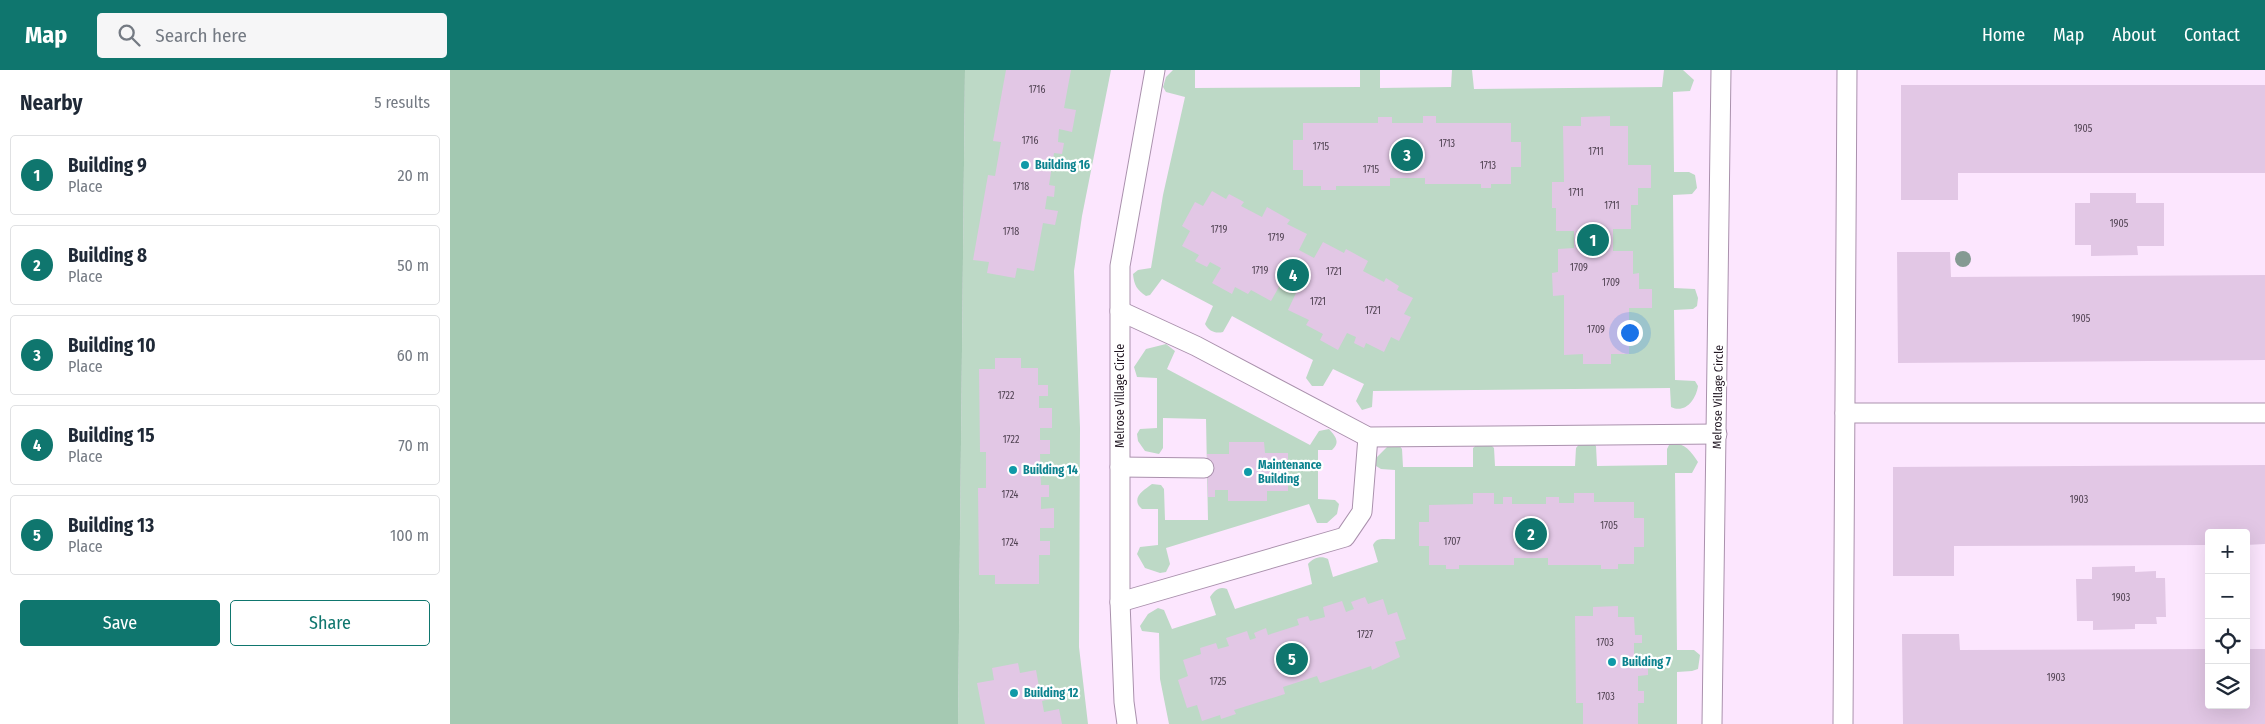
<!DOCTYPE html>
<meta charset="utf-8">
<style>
:root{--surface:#fff;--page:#f6f6f7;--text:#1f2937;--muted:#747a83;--line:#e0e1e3;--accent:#0f766e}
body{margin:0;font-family:"Fira Sans Condensed",sans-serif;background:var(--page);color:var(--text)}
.controls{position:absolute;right:15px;bottom:15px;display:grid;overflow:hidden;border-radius:5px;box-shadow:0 5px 20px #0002}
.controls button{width:45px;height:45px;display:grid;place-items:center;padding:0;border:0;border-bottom:1px solid var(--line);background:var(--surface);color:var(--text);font:25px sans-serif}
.you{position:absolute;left:1179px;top:262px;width:18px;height:18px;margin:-12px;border:4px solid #fff;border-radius:50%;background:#1a73e8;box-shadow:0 0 0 8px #1a73e833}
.badge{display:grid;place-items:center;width:32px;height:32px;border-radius:50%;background:var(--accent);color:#fff;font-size:16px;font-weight:700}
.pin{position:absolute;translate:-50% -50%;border:2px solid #fff;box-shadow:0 1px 5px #0006}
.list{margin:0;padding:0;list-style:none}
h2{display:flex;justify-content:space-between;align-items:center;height:65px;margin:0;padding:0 20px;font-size:21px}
h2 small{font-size:16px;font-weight:400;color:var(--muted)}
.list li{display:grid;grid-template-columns:32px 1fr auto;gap:15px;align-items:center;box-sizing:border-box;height:80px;margin:0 10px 10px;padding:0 10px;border:1px solid var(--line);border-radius:5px}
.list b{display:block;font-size:19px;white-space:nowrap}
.list p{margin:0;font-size:16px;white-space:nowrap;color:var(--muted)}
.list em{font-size:16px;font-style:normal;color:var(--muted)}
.actions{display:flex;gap:10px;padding:15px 20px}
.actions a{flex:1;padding:11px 0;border:1px solid var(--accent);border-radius:5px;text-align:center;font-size:18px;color:var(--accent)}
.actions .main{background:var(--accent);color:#fff}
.icon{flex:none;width:28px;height:28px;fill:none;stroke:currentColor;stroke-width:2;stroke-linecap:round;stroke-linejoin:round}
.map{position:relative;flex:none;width:1815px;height:654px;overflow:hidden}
header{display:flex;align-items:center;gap:30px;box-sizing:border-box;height:70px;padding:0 25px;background:var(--accent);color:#fff}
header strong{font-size:24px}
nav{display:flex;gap:28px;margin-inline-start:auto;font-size:18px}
.search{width:350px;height:45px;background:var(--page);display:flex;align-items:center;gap:12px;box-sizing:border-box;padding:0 18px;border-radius:5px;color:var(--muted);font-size:19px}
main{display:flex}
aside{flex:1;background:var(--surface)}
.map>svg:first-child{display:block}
.green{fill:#bdd9c6}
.forest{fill:#a5c9b2}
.building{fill:#e2c7e5}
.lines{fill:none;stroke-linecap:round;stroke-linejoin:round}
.service-casing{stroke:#aa91ad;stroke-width:21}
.service{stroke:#fff;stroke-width:19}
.tree{fill:#859a93}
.culture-dot{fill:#0f9aa8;stroke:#fff;stroke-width:2}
.labels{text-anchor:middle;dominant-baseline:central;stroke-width:4.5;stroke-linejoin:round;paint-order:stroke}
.number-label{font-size:10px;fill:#504252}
.culture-label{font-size:12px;font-weight:bold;fill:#0d838f;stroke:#fff;text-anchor:start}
.street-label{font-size:12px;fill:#201621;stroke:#fff}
</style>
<header>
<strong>Map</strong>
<div class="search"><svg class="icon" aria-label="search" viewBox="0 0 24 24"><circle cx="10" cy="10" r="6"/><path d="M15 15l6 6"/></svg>Search here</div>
<nav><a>Home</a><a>Map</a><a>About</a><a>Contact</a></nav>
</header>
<main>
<aside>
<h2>Nearby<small>5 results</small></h2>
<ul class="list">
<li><span class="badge">1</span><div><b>Building 9</b><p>Place</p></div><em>20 m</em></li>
<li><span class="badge">2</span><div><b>Building 8</b><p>Place</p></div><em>50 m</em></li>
<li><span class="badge">3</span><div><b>Building 10</b><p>Place</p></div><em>60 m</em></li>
<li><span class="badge">4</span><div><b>Building 15</b><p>Place</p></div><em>70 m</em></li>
<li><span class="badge">5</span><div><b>Building 13</b><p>Place</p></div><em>100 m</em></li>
</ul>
<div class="actions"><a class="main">Save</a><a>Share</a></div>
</aside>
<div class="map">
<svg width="1815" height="654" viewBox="0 0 1815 654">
<rect width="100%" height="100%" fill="#fce6fe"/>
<g class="green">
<path d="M515,0H661L632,146L624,201L630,358L629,577L638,654H508Z"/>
<path d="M723,0H745V18L910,17V0H930V18L1001,17L1002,0H1022L1024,19L1212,17L1214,0H1233L1244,10L1240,21L1223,22L1224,102H1239L1245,105L1247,118L1242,124L1223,125L1224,218L1245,219L1248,228L1247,236L1243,239L1224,240L1225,310L1245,311L1248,316C1246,330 1235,344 1221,337L1220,318L923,321L922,337L912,340L906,331L914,314L883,299L873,316H862L856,308L863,290L782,246L773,262C765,264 759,261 755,254L763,236L712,209L700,225L696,226C687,220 684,215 683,204L688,200L701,198L713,125L735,27L716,22L713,17L716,7Z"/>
<path d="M716,274L725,281L717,299L860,375L869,361L879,359C885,366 891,372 882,380H868V429L885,430L889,434L887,444L877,453H867L859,434L716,478L720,494L716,502L710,503L695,498L687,484L690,477L708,475V439H692L689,436C683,426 694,420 702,414L711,415L714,419L715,450H758L756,349L713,348V378L709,384L695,381L688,371L687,364L690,359L707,358V308L687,307L684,297L696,279Z"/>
<path d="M1131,372L1143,373L1146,376L1147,396L1217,395V379L1220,373C1234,372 1241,381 1248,392L1242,403H1225L1227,580H1244L1250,585L1248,599L1242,601L1227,602V654H719L710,609L709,563L692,561L690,556L698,544L708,538L714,540L722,559L766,545L760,527C765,520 769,516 777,519L785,539L862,514L858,494C863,488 871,485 878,489L883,507L928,492L923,475C927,466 936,470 945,469V400L931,399L926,396L925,389L938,376L949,375L952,379L953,397H1023V378L1029,373H1039L1044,378L1045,396H1125L1126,378Z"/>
</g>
<path class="forest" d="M0,0H515L508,654H0Z"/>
<g class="building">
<path d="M556,0H621L614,38L626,40L622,62L609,59L608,72L614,73L612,84L604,83L599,115L605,116L604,127L597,126L595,139L608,141L605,155L593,153L584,201L567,198L565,208L537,203L539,192L523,190L538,105L545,106L551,72L543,71Z"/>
<path d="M1451,15H1815V103H1508V130H1451Z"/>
<path d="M973,46H986V53H1061V72H1071V97H1061V114H1041V118H1031V114H975V108H940V116H886V120H871V116H853V100H843V70H853V53H928V47H942V53H973Z"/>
<path d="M1160,46V56H1178V95H1201V118H1188V135H1181V159H1163V181H1183V204L1189,203V219H1202V238H1179V284H1161V294H1133V284L1114,285V225L1103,226L1102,203L1108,202V179L1124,178V161H1106V138H1102V112H1114L1113,56H1131V47Z"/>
<path d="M762,121L776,129L779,124L794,132L791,136L812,147L817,137L840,150L837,154L857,164L849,180L864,188L873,172L894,183L896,179L918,191L913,201L934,212L936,208L949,216L947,220L963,228L954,244L961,247L949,271L941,267L934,282L916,273L914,278L904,273L906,267L897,263L888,280L870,270L873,264L856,255L859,250L838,240L846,223L830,215L821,231L801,220L798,224L785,217L782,224L762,213L771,198L760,192L757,197L745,191L749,185L732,176L740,161L732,156L745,132L753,136Z"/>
<path d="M1640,123H1686V133H1714V176H1687L1688,185L1641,186V175H1625V133H1640Z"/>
<path d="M1447,182H1500L1501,207L1815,205V290L1448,293Z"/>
<path d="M545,288H571V298H588V315H598V326H589V338H602V358H590V370H600V384H590L591,415H599V427H591V439L604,438V458H590V471H600V485H589V514H545V505H529L528,418H536V382H530L529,299H545Z"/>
<path d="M779,372H814L815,383H838V421H817V431H778V420H765V427H758L757,384H779Z"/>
<path d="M1815,395V474L1796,475V463H1759V475L1504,476V506H1443V397Z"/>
<path d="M1023,423H1044V434H1053V427H1062V434H1096V427H1109V433H1124V423H1144V432H1184V448H1194V477H1184V494H1168V499H1151V495H1098V488H1064V495H1009V499H996V495H979V476H969V452H979V435L1023,434Z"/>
<path d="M1685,496V502L1706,501V508H1715L1716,547H1706L1707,554H1685V559L1643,560V551H1627L1626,509H1642V497Z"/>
<path d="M915,527L918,534L933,529L938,545L947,542L956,569L945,572L950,587L922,600L921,596L870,613L867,606L833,617L835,624L784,640L786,644L771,649L770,645L752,651L747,635L737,638L728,610L738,606L733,590L751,584L750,578L766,573L768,579L779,576L776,568L797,561L800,570L806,568L804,563L816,558L818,565L849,555L847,549L858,546L860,551L875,547L873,537L892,531L896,542L904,539L901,532Z"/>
<path d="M1168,536V547H1184L1185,565H1192V573H1184V588H1198V605L1188,606V621H1194V633H1188V654H1133V633H1126L1125,546H1143V537Z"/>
<path d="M1452,564H1509L1510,580L1759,579V635H1796V579H1815V654H1453Z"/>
<path d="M568,593L570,603L586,600L589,617L598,616L600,629L592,631L594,642L609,639L612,654H535L527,613L544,610L542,598Z"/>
</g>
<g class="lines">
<defs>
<g id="service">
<path d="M670,241L746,276L918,367L1267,364"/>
<path d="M1395,343H1815"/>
<path d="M670,397L754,398"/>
<path d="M670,532L895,467L912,442L918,367"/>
<path d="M677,654L674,632L670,532V196L705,0"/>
<path d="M1262,654L1271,0"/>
<path d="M1393,654L1397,0"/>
</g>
</defs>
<use href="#service" class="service-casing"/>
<use href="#service" class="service"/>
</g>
<circle class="tree" cx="1513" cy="189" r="8"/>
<g class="culture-dot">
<circle cx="575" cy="95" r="5"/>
<circle cx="563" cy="400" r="5"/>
<circle cx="798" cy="402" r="5"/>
<circle cx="1162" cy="592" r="5"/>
<circle cx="564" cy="623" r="5"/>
</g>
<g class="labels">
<g class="number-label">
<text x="587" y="20">1716</text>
<text x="1633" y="59">1905</text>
<text x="580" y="71">1716</text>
<text x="997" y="74">1713</text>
<text x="871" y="77">1715</text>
<text x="1146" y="82">1711</text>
<text x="1038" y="96">1713</text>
<text x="921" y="100">1715</text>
<text x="571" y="117">1718</text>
<text x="1126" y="123">1711</text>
<text x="1162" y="136">1711</text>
<text x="1669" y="154">1905</text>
<text x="769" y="160">1719</text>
<text x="561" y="162">1718</text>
<text x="826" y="168">1719</text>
<text x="1129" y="198">1709</text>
<text x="810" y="201">1719</text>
<text x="884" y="202">1721</text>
<text x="1161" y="213">1709</text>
<text x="868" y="232">1721</text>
<text x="923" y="241">1721</text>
<text x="1631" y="249">1905</text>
<text x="1146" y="260">1709</text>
<text x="556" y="326">1722</text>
<text x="561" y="370">1722</text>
<text x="560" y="425">1724</text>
<text x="1629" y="430">1903</text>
<text x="1159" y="456">1705</text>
<text x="1002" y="472">1707</text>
<text x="560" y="473">1724</text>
<text x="1671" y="528">1903</text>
<text x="915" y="565">1727</text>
<text x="1155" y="573">1703</text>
<text x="1606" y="608">1903</text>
<text x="768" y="612">1725</text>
<text x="1156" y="627">1703</text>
</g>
<g class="culture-label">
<text x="585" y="95">Building 16</text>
<text x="808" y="395">Maintenance<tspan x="808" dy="14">Building</tspan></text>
<text x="573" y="400">Building 14</text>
<text x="1172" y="592">Building 7</text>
<text x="574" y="623">Building 12</text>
</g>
<g class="street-label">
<text transform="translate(670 326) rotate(-90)">Melrose Village Circle</text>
<text transform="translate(1268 327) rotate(-89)">Melrose Village Circle</text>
</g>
</g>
</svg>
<div class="controls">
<button>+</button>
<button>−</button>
<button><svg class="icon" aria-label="locate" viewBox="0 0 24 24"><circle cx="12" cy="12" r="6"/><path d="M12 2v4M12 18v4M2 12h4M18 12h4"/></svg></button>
<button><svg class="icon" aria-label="layers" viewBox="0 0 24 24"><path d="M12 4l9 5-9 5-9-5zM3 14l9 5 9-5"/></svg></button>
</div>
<div class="you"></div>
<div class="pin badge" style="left:1143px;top:170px">1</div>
<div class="pin badge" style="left:1081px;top:464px">2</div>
<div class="pin badge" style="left:957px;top:85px">3</div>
<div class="pin badge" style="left:843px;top:205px">4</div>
<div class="pin badge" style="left:842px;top:589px">5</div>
</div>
</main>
